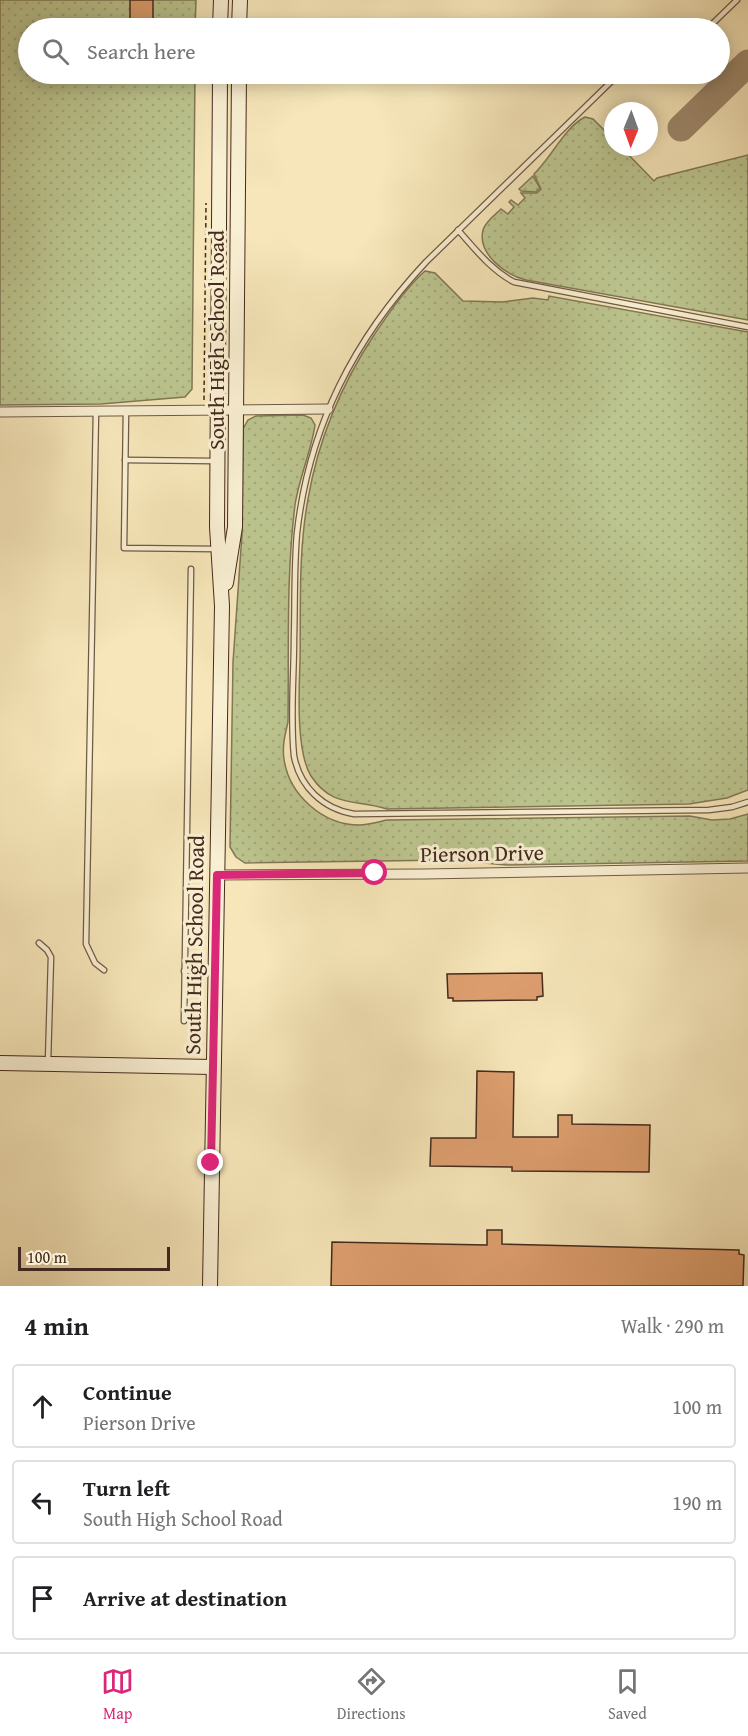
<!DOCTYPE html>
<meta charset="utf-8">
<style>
:root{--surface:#fff;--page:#f2f2f2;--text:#202124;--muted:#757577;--line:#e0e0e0;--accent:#db2777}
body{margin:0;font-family:"Gentium Book Plus",serif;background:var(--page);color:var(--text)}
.compass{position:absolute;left:604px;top:102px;width:54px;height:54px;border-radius:50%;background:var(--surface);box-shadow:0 3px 15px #0003;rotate:181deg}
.scale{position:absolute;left:18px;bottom:15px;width:152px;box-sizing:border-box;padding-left:6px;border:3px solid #442a1e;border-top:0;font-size:16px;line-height:21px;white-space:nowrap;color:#442a1e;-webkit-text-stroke:4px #f9efd2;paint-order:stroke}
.stop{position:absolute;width:18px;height:18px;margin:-14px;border:4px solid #db2777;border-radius:50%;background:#fff}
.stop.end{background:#db2777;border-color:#fff;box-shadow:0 2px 6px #0008}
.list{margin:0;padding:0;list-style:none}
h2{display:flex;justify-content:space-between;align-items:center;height:78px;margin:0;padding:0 24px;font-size:26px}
h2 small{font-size:20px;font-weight:400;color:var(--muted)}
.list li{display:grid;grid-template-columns:39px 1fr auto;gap:18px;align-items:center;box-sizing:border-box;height:84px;margin:0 12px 12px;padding:0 12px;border:2px solid var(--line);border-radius:6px}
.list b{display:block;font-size:22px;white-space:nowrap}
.list p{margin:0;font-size:20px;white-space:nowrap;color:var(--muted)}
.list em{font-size:20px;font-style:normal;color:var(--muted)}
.icon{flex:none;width:33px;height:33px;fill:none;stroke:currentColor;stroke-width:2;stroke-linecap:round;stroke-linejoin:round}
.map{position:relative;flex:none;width:748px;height:1286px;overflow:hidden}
.search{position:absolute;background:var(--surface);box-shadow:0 3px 15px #0003;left:18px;right:18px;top:18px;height:66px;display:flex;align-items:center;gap:15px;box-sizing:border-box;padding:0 21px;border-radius:33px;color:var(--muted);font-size:22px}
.sheet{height:366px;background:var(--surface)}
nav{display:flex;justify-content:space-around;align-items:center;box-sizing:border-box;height:84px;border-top:2px solid var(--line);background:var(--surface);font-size:16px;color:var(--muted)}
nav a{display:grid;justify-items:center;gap:3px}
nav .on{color:var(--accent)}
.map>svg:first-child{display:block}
.grass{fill:url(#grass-dots);stroke:#807856;stroke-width:1.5}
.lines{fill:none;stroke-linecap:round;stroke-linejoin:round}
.taxiway{stroke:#9d886c;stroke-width:27}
.building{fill:#de9f6f;stroke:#442a1e;stroke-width:1.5}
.lane-casing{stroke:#705945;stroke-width:7}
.street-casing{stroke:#705945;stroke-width:11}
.secondary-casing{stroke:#442a1e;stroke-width:16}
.path{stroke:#442a1e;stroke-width:1.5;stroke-dasharray:4.5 3;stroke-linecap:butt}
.lane{stroke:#f9efd2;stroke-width:4.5}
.street{stroke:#f9efd2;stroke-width:9}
.secondary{stroke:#f9efd2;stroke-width:14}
.route{stroke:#db2777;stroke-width:8}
.labels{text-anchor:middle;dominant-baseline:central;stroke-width:6;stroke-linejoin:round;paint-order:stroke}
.street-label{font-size:22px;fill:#442a1e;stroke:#f9efd2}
</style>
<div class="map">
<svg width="748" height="1286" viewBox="0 0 748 1286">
<defs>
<pattern id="grass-dots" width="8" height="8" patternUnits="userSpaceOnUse" patternTransform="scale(1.5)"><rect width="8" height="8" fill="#bcc58f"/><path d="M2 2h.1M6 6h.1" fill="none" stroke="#a3a97b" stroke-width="1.8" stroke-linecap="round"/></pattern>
</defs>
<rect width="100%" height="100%" fill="#f6e6b9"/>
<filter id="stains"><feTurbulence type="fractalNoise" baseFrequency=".00333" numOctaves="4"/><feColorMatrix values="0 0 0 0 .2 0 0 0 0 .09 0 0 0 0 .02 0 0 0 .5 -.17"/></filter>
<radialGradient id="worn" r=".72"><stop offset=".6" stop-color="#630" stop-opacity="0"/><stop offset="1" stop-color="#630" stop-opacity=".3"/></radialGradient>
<g class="grass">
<path d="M0,0H196L195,28H28V74H195L192,389L185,397L101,404L0,405Z"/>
<path d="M585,117L593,119L613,139V147H621L654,181L657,178L748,155V320L526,280C506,275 477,254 483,230C485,222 496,214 501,209L508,214L514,207L509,202L511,200L518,205L525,198L521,193H537L541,189L534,174C551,158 565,127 585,117Z"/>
<path d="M533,176L540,188L536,192L521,191L519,189Z"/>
<path d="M425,271L435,273L463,301L503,302L533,298L548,300L549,296L748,332V790L727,798L689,804L387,809C356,799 332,808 311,776C296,752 299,691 300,663C301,609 298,553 308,499C318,441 341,385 374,335C389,313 405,289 425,271Z"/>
<path d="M303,415L311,418L315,425C311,452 299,478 295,505C286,577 289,650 288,722C285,735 282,746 284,759C289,795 323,825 359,825C369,825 378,822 387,820L690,816L712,820L730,819L748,814V861L507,865L450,860L245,863L236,857L230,847L233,662L242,534L243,429L248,420L256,416Z"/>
</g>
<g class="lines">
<path class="taxiway" d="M681,128L748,63"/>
</g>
<g class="building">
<rect x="130" y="0" width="23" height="28"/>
<path d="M542,973L543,996L537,997V1000L453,1001V998H448L447,974Z"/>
<path d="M477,1071L514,1072L513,1137H558V1115H572V1124L650,1125L649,1172L512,1171V1167L430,1166L431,1138H476Z"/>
<path d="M487,1230H502V1244L739,1250V1254L744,1255L743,1286H331L332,1242L487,1245Z"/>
</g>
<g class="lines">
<defs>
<g id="lane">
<path d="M708,28L737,0"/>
<path d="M619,74L426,262C354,339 309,426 297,533C294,567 295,603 294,638C294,677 290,717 294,756C300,787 323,809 354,814L709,810L732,807L748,802"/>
<path d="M458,230C475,249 491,270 514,282L748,327"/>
<path d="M96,411L86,944L95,963L104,970"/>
<path d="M126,411L124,548L216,549"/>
<path d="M125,460L214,461"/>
<path d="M39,943L47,950L51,957L48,1062"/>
<path d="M184,971H215"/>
<path d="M184,1021L191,569"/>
</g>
<g id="street">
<path d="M0,412L328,409"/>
<path d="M217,875L425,874L748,868"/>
</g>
<g id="secondary">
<path d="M220,28L221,0"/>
<path d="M239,28L240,0"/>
<path d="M226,583L235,527L239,74"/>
<path d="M0,1063L213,1067"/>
<path d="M210,1286L222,606L217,527L220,74"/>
</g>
</defs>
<use href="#lane" class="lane-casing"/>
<use href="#street" class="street-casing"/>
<use href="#secondary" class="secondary-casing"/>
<path class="path" d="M204,400L206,203"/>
<use href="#lane" class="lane"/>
<use href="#street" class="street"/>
<use href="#secondary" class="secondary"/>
</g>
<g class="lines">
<path class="route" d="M211,1163L217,875L375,873"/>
</g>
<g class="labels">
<g class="street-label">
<text transform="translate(216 340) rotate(-90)">South High School Road</text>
<text transform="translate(482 853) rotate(-1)">Pierson Drive</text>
<text transform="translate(194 945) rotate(-89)">South High School Road</text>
</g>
</g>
<rect width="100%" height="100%" filter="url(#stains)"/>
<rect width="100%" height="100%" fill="url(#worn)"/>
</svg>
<svg class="compass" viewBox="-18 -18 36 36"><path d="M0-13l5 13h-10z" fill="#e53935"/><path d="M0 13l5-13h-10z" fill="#757577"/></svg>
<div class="scale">100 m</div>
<div class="stop" style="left:375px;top:873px"></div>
<div class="stop end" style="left:211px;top:1163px"></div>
<div class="search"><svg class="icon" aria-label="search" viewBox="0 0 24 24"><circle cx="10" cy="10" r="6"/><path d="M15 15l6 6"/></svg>Search here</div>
</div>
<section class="sheet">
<h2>4 min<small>Walk · 290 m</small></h2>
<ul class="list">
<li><svg class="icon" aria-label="ahead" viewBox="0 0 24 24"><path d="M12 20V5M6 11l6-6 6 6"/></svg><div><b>Continue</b><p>Pierson Drive</p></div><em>100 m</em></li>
<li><svg class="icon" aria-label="left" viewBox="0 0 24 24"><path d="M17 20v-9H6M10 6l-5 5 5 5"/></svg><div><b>Turn left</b><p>South High School Road</p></div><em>190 m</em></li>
<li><svg class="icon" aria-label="arrive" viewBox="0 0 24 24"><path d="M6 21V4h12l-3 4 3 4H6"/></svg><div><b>Arrive at destination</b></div></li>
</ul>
</section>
<nav>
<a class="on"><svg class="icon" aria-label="map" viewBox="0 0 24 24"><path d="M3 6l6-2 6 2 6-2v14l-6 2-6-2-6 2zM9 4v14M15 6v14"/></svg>Map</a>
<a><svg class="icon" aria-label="directions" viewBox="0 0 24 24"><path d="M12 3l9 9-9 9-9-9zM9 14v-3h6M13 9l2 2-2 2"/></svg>Directions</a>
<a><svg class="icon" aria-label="saved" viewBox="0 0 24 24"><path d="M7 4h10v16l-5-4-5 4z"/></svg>Saved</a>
</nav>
